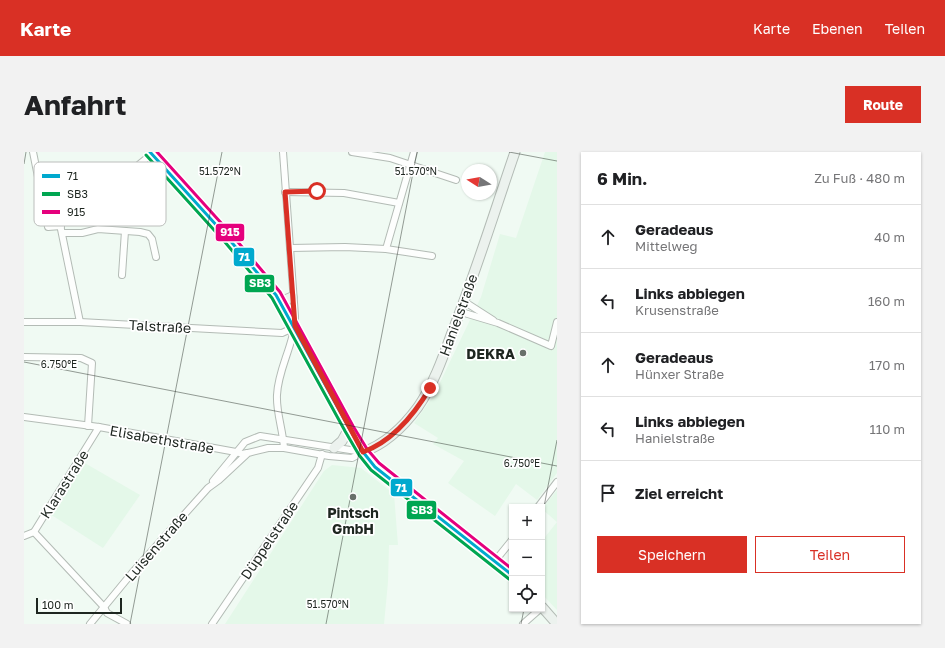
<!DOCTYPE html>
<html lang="de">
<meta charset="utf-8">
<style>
:root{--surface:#fff;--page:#f2f2f2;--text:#202124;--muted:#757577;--line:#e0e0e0;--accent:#d93025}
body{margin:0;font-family:"Golos Text",sans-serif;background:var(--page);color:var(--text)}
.controls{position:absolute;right:12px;bottom:12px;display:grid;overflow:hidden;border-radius:0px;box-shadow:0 1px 3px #0004}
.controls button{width:36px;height:36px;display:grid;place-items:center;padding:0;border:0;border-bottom:1px solid var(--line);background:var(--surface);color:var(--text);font:20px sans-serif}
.compass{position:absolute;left:437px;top:12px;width:36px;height:36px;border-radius:50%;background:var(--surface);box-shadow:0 1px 3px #0004;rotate:281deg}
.scale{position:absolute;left:12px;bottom:10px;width:86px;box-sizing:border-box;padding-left:4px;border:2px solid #1e2620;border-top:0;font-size:11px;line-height:14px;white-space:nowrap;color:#1e2620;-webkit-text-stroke:3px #fff;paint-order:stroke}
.stop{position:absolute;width:12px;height:12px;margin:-9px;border:3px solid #d93025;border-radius:50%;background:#fff}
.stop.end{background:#d93025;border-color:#fff;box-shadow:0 1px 4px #0008}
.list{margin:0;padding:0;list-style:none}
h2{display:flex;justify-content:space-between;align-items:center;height:52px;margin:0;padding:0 16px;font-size:17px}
h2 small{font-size:13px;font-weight:400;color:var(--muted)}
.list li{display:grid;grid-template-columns:26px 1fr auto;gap:12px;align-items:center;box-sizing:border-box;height:64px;padding:0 16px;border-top:1px solid var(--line)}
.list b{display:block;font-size:15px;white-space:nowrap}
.list p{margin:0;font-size:13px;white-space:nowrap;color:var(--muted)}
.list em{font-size:13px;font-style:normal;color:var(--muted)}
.actions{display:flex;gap:8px;padding:12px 16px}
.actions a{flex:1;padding:9px 0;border:1px solid var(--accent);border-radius:0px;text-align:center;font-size:14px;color:var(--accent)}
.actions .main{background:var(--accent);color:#fff}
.icon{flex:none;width:22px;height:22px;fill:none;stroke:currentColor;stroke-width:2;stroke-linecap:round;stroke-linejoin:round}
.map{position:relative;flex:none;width:533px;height:472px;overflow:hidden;border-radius:0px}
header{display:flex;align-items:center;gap:24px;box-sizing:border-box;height:56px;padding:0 20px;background:var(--accent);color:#fff}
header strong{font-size:19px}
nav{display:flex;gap:22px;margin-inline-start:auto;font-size:14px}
.intro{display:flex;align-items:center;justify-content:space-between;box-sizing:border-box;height:96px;padding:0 24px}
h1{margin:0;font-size:28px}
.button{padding:10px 18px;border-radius:0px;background:var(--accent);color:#fff;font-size:14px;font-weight:700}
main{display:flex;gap:24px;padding:0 24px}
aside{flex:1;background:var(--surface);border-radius:0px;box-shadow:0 1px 3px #0004}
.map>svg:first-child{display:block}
.built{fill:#e4f8e9}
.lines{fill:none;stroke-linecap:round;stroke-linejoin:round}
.street-casing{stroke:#b3bbb5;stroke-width:8}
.secondary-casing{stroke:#b3bbb5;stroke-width:11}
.street{stroke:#fdfefd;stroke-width:6}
.secondary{stroke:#ecf2ee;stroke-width:9}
.bus-1-casing{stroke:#fff;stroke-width:6}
.bus-2-casing{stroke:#fff;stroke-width:6}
.bus-3-casing{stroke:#fff;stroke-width:6}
.bus-1{stroke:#00a9ce;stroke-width:3}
.bus-2{stroke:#00a651;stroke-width:3}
.bus-3{stroke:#e5007d;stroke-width:3}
.route{stroke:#d93025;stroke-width:5}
.ticks{fill:none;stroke:#1e2620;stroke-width:1;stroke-opacity:0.45}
.poi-dot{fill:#68706a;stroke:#fff;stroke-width:1.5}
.labels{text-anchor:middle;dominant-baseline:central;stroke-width:3.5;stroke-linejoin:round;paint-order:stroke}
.street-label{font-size:14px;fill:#1e2620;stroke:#fff}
.poi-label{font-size:14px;font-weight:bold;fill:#1e2620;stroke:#fff;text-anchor:end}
.key{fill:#fff;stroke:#bcbebc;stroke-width:1}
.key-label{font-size:11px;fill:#1e2620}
.ticks-label{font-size:10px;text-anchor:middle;fill:#1e2620;stroke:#fff;stroke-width:3.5;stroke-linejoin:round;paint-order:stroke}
.line-badge{stroke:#fff;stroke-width:1.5}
.badge-label{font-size:11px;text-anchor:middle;font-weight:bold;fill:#fff}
</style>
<header>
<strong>Karte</strong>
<nav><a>Karte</a><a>Ebenen</a><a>Teilen</a></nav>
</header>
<div class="intro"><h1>Anfahrt</h1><a class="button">Route</a></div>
<main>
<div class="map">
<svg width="533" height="472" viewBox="0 0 533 472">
<rect width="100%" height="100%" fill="#f0faf3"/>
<g class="built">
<path d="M521,0H533V321L513,348L492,332L471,364L424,331L440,309L409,292L414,286L390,271L410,243L457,145L476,82L492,86Z"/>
<path d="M59,310L116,343L79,396L26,362Z"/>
<path d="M308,313L337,316L370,342L374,393H365L364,430L360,472H201L300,319Z"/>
<path d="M533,338V458L518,442V389L533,370L518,357Z"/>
</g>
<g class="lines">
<defs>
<g id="street">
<path d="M9,0L24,75L37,74"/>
<path d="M259,0L271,164C271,192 254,216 253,243C252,260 259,278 260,296"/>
<path d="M328,0L366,6L432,28"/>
<path d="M261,40L320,41L375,51"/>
<path d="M31,48L64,41L92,31L128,2"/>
<path d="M19,49L31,48L56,170"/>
<path d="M39,81H58L74,77L116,80L124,82L128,87L132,105"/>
<path d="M266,96L321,95L362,97L408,104"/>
<path d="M362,97L390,0"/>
<path d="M98,123L101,79"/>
<path d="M441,150L469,168"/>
<path d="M437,160L474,171L527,194L533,170"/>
<path d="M0,170H56L258,181L271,175"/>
<path d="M0,205L57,206L68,211L64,274"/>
<path d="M0,265L75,275L212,300L218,302L223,301"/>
<path d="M189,329L221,290L236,284L339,300"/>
<path d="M514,355L533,330"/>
<path d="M10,380L80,455L83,461L103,472"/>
<path d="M0,384L10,380L75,275"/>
<path d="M471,409L488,388"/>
<path d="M66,472L108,421L184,336L195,328L224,301L244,296H260L305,304L328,306L339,300"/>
<path d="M188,472L294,316L298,302"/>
<path d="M499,472L516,457"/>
</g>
<g id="secondary">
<path d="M126,0L204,86L252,143L325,276L339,300L351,315L488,423"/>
<path d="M255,147L261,148L268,145"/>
<path d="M310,296L318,289L325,276"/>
<path d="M339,300C362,292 380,274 394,255C409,233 418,208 427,183C451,123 470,61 491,0"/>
<path d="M518,455L533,472"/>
</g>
</defs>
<use href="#street" class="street-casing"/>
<use href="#secondary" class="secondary-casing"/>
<use href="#street" class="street"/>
<use href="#secondary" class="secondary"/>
<defs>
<path id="bus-1" d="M126,0L204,86L252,143L325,276L339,300L351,315L488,423"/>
<path id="bus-2" d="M122,3L200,89L248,146L321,279L335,303L347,318L485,427"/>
<path id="bus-3" d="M133,0L208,83L256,140L329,274L343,297L355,311L488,417"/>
</defs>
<use href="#bus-1" class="bus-1-casing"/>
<use href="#bus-2" class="bus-2-casing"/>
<use href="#bus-3" class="bus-3-casing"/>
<use href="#bus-1" class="bus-1"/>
<use href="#bus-2" class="bus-2"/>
<use href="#bus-3" class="bus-3"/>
</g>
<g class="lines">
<path class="route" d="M293,39L261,40L271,174L339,300C369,289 390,263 406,236"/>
</g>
<path class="ticks" d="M485,0L533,9M0,12L2,0M0,210L533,314M518,365L533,288M106,472L198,0M302,472L393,0M497,472L500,457"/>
<g class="poi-dot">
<circle cx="499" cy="201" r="4"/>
<circle cx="329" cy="345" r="4"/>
</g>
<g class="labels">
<g class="street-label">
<text transform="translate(434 163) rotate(-70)">Hanielstraße</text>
<text transform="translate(136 174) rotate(3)">Talstraße</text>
<text transform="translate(138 287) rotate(10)">Elisabethstraße</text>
<text transform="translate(40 332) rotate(-58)">Klarastraße</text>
<text transform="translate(245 388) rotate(-56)">Düppelstraße</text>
<text transform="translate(132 394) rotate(-49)">Luisenstraße</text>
</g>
<g class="poi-label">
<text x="491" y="201">DEKRA</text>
<text x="329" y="360" text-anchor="middle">Pintsch<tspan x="329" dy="16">GmbH</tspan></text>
</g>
</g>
<rect x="10" y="10" width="132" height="64" rx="6" class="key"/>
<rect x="18" y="22" width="18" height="4" fill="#00a9ce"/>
<rect x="18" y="40" width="18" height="4" fill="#00a651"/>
<rect x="18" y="58" width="18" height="4" fill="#e5007d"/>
<g class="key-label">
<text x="43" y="28">71</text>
<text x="43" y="46">SB3</text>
<text x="43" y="64">915</text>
</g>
<g class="ticks-label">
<text x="196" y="23">51.572°N</text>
<text x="392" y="23">51.570°N</text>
<text x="35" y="216">6.750°E</text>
<text x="498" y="315">6.750°E</text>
<text x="304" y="456">51.570°N</text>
</g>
<g class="line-badge">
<rect x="191" y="71" width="30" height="19" rx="4" fill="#e5007d"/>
<rect x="209" y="95" width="22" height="20" rx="4" fill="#00a9ce"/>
<rect x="220" y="122" width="31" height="19" rx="4" fill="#00a651"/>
<rect x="366" y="326" width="23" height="19" rx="4" fill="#00a9ce"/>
<rect x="382" y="348" width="31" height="20" rx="4" fill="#00a651"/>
</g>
<g class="badge-label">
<text x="206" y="84">915</text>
<text x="220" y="109">71</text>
<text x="236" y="135">SB3</text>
<text x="377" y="340">71</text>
<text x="398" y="362">SB3</text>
</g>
</svg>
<div class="controls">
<button>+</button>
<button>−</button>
<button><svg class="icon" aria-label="locate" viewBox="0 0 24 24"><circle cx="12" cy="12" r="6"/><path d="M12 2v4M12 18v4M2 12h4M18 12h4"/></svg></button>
</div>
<svg class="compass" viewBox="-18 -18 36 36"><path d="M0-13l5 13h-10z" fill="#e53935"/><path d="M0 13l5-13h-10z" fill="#757577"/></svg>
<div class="scale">100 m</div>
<div class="stop" style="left:293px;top:39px"></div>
<div class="stop end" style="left:406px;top:236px"></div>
</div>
<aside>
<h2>6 Min.<small>Zu Fuß · 480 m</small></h2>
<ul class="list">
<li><svg class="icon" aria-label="ahead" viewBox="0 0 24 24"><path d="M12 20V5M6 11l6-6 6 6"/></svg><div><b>Geradeaus</b><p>Mittelweg</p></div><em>40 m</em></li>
<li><svg class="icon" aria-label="left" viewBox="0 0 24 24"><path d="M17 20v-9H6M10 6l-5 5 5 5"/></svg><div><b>Links abbiegen</b><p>Krusenstraße</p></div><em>160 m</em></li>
<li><svg class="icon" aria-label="ahead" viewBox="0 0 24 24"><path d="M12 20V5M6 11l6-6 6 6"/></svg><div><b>Geradeaus</b><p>Hünxer Straße</p></div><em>170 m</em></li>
<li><svg class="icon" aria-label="left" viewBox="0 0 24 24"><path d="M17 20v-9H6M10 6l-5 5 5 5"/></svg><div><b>Links abbiegen</b><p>Hanielstraße</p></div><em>110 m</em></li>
<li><svg class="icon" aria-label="arrive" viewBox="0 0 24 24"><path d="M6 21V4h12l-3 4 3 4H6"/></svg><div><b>Ziel erreicht</b></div></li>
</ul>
<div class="actions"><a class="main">Speichern</a><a>Teilen</a></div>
</aside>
</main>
